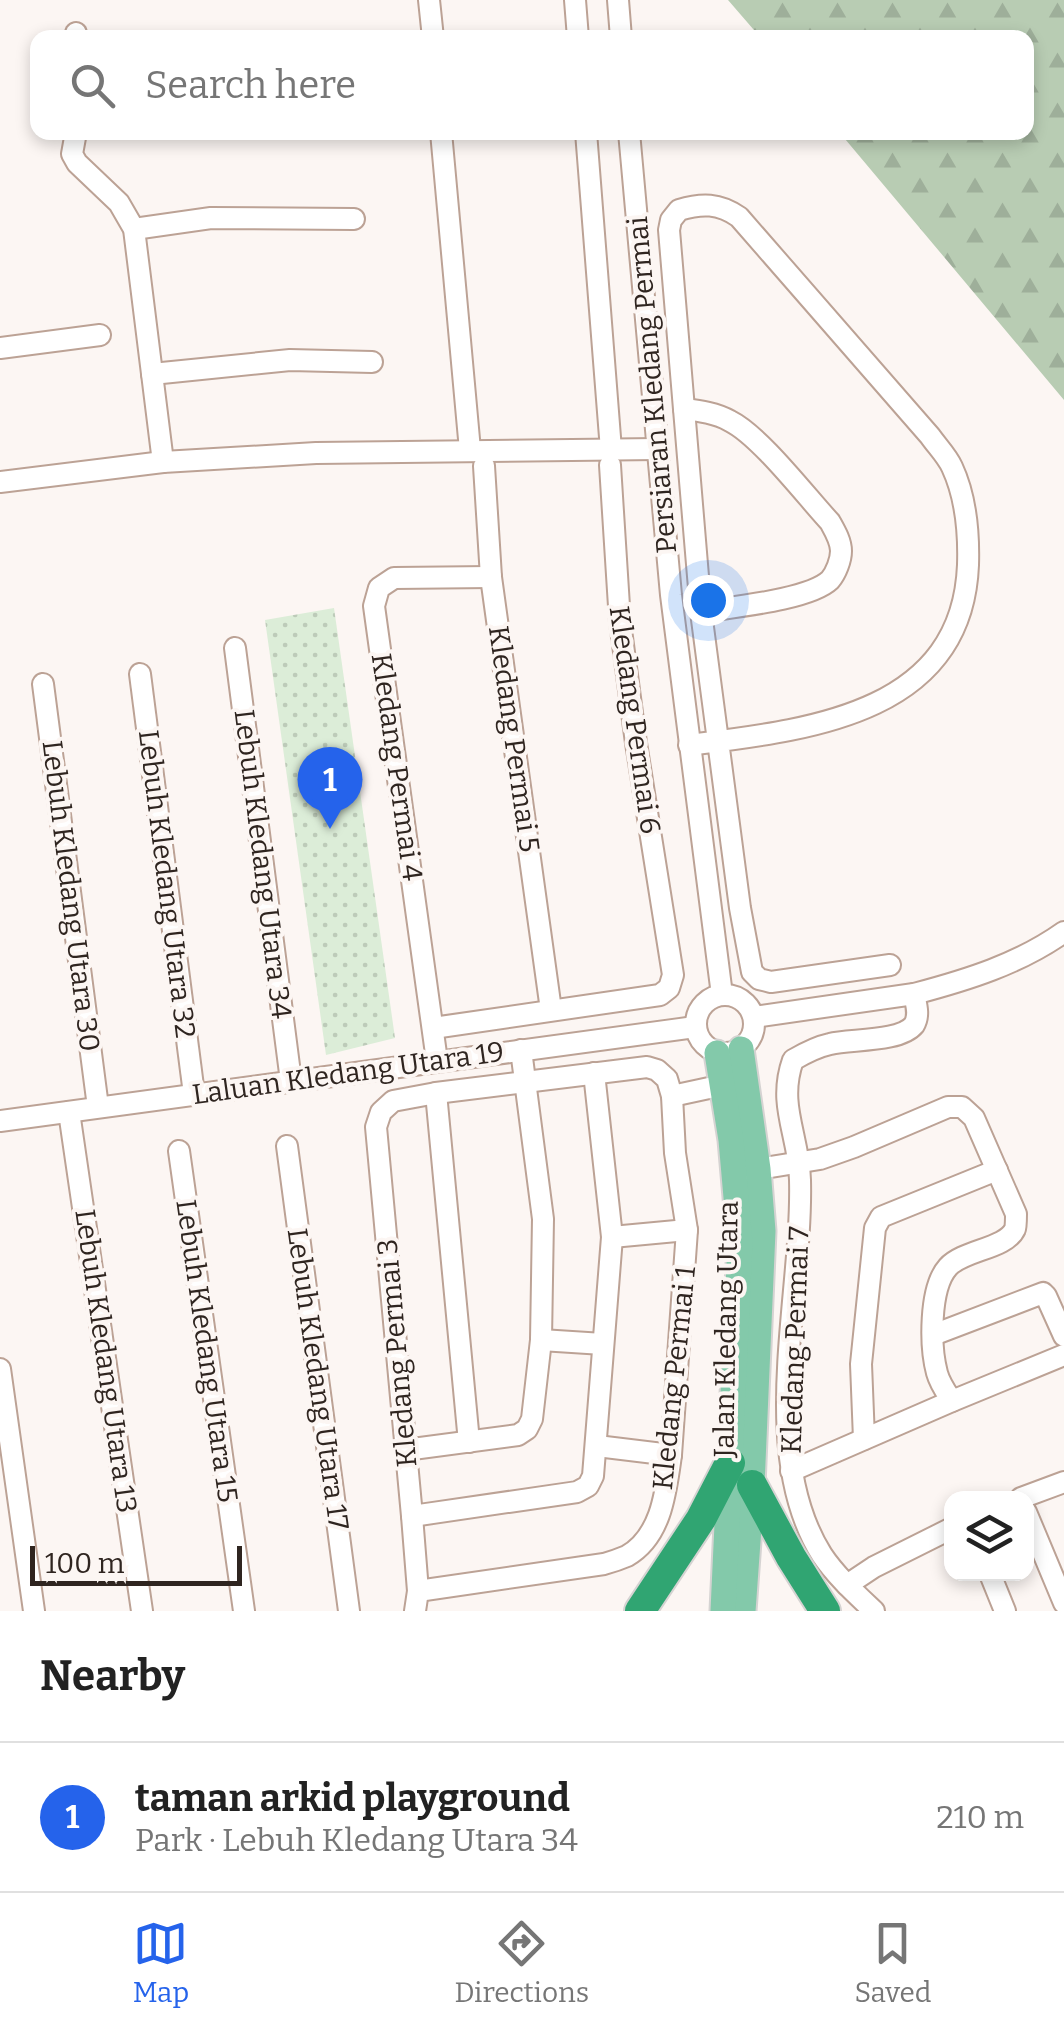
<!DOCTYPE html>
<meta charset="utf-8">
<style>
:root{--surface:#fff;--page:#f6f6f6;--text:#222;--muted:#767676;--line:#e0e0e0;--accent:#2563eb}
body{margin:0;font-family:Bitter,serif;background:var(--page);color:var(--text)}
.controls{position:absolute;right:30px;bottom:30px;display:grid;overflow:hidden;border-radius:20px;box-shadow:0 5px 15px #0003}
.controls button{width:90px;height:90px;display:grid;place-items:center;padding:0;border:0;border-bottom:2px solid var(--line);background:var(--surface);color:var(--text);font:50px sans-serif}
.scale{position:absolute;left:30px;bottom:25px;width:212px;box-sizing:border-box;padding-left:10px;border:5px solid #2f2520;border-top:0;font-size:28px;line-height:35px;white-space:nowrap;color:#2f2520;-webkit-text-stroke:8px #fcf6f3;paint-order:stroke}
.you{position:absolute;left:708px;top:600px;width:35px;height:35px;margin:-25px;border:8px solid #fff;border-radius:50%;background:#1a73e8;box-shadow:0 0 0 15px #1a73e833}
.badge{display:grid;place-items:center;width:65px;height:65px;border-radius:50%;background:var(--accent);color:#fff;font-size:32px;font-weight:700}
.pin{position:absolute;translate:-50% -82px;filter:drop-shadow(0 2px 5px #0008)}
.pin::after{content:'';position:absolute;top:52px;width:35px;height:30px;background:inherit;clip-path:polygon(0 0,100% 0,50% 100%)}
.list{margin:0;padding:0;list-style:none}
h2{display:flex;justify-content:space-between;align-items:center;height:130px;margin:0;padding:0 40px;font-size:42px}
h2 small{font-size:32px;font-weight:400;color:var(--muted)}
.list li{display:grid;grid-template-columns:65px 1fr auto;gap:30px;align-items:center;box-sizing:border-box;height:150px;padding:0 40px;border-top:2px solid var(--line)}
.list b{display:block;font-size:38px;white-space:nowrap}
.list p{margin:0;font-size:32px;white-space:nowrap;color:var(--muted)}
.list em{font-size:32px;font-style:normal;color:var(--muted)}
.icon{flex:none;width:55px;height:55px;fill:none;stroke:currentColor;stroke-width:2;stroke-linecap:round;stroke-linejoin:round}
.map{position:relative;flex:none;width:1064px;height:1611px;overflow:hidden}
.search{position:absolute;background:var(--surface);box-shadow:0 5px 15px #0003;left:30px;right:30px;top:30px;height:110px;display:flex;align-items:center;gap:25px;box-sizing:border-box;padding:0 35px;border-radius:20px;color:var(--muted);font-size:38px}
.sheet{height:280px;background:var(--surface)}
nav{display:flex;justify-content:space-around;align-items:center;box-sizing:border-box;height:140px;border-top:2px solid var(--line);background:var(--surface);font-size:28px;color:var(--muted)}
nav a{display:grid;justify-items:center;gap:5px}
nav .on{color:var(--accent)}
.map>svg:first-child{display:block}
.forest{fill:url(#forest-firs)}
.park{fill:url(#park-dots)}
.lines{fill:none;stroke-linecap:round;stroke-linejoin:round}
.minor-casing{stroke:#bca295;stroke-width:24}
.major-casing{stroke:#d5d3d2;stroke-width:29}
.highway-casing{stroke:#d5d3d2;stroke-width:34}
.minor{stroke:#fff;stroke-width:20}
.major{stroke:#83c9aa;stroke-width:25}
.highway{stroke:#30a572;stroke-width:30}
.labels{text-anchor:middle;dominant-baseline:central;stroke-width:8;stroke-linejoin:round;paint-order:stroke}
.street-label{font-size:28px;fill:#2f2520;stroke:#fcf6f3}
</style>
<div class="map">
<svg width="1064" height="1611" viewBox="0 0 1064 1611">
<defs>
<pattern id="forest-firs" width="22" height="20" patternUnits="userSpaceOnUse" patternTransform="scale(2.5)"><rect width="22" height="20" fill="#b8ccb3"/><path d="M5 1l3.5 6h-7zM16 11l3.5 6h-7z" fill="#9eaf9a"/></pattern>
<pattern id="park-dots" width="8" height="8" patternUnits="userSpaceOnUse" patternTransform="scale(2.5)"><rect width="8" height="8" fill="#dcedd8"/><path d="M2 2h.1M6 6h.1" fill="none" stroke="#bdcbb9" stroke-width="1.8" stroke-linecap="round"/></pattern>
</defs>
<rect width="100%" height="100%" fill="#fcf6f3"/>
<path class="forest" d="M728,0H1064V400L840,133L1026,132V38L760,37Z"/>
<path class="park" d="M334,608L395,1038L326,1055L265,620Z"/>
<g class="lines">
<defs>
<g id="minor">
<path d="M429,0L433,38"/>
<path d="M575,0L578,38"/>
<path d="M618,0L621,38"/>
<path d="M76,33L77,38"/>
<path d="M76,132L72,154L77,163L119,203L134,229L163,462"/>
<path d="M441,132L470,450"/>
<path d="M586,132L611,450"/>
<path d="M629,132L671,595L722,995"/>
<path d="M134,229L211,218L354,219"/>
<path d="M0,348L100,335"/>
<path d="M152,374L290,360L372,362"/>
<path d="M684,409C700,411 716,413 730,421C760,436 805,495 830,522C835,531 841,541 841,551C841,560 836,573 830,580C809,600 731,607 701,612"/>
<path d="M484,466L491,577L551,1010"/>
<path d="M0,482L163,462L316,453L657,449"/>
<path d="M235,648L291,1081"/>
<path d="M140,674L194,1094"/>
<path d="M43,684L98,1107"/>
<path d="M689,745C807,730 962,715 968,565C969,533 966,497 952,467C947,456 937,446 930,436L739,217C719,203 702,203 679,210L671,220L669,230L701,612L740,908L752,972L759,979L771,982L890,965"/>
<circle cx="725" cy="1024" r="29"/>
<path d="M754,1017L914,994C967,980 1019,964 1064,932"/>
<path d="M433,1028L660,995L669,988L673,975L636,743L620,622L610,465"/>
<path d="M437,1061L374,606L379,588L394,578L491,577"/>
<path d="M436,1093L469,1442"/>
<path d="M672,1096L723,1085"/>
<path d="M69,1112L142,1611"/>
<path d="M0,1121L695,1027"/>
<path d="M287,1146L349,1611"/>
<path d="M179,1151L244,1611"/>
<path d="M758,1169L820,1159L854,1147L948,1107H962L974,1118L1016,1214C1016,1216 1016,1227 1015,1229C1006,1249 963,1250 948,1267C929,1288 930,1347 937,1373C940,1384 946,1392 952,1401"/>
<path d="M612,1237L687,1230"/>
<path d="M933,1335L1043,1293L1046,1296L1064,1336"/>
<path d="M541,1340L603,1344"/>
<path d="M0,1369L34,1611"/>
<path d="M864,1439L861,1364L875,1228L881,1217L997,1170"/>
<path d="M597,1446L671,1455"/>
<path d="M405,1450L518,1435L527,1429L532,1419L541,1340L543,1219L521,1050"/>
<path d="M791,1471L952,1401L1064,1355"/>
<path d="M1021,1498L1064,1482"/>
<path d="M1026,1512L1064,1603"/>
<path d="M412,1516L577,1492L588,1486L593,1476L612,1237L594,1073"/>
<path d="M990,1574L1005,1611"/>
<path d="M847,1585L874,1567L952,1528"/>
<path d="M415,1611L418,1591L412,1516L376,1127L381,1112L393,1101L436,1093L647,1067L657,1070L667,1079L672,1096L675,1153L687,1230L671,1455C666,1490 662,1536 627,1556C620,1559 611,1562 604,1564L418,1591"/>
<path d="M874,1611C856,1594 836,1576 822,1555C757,1452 803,1296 800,1180C799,1135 777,1105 793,1060C805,1053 816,1047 830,1044C851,1039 900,1042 914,1025C920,1015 916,1004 914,994"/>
</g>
<g id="major">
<path d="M741,1049L758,1169L763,1231L752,1485L743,1611"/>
<path d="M717,1053L731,1140L740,1243L723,1611"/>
</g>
<g id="highway">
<path d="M752,1485L791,1557L825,1611"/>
<path d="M640,1611L701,1519L730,1463"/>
</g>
</defs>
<use href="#minor" class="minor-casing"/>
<use href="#major" class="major-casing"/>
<use href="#highway" class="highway-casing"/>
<use href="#minor" class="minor"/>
<use href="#major" class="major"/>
<use href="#highway" class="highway"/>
</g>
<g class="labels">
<g class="street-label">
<text transform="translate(652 385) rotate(-95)">Persiaran Kledang Permai</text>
<text transform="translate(635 720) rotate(82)">Kledang Permai 6</text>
<text transform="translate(514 739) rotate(82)">Kledang Permai 5</text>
<text transform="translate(397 767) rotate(82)">Kledang Permai 4</text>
<text transform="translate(263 864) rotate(83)">Lebuh Kledang Utara 34</text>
<text transform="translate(167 884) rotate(83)">Lebuh Kledang Utara 32</text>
<text transform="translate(71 896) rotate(83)">Lebuh Kledang Utara 30</text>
<text transform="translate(348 1073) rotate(-8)">Laluan Kledang Utara 19</text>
<text transform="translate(726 1329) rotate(-89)">Jalan Kledang Utara</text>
<text transform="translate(795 1340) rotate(-88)">Kledang Permai 7</text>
<text transform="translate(207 1351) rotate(82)">Lebuh Kledang Utara 15</text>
<text transform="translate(397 1353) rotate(-95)">Kledang Permai 3</text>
<text transform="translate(106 1361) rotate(82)">Lebuh Kledang Utara 13</text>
<text transform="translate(674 1378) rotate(-84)">Kledang Permai 1</text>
<text transform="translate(318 1379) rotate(82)">Lebuh Kledang Utara 17</text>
</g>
</g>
</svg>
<div class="controls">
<button><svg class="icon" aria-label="layers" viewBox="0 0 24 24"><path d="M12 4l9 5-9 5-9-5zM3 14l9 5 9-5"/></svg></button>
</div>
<div class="scale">100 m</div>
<div class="you"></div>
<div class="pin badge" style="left:330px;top:829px">1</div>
<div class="search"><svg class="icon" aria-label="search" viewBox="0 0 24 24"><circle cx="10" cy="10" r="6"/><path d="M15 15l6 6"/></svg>Search here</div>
</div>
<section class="sheet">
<h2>Nearby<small></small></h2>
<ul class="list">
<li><span class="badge">1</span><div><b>taman arkid playground</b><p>Park · Lebuh Kledang Utara 34</p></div><em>210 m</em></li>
</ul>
</section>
<nav>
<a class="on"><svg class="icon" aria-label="map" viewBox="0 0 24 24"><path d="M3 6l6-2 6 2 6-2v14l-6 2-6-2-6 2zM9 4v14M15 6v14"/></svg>Map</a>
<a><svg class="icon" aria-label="directions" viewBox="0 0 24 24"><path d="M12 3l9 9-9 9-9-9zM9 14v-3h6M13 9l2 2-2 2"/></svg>Directions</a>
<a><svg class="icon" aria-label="saved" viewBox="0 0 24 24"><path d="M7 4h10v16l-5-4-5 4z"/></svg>Saved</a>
</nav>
